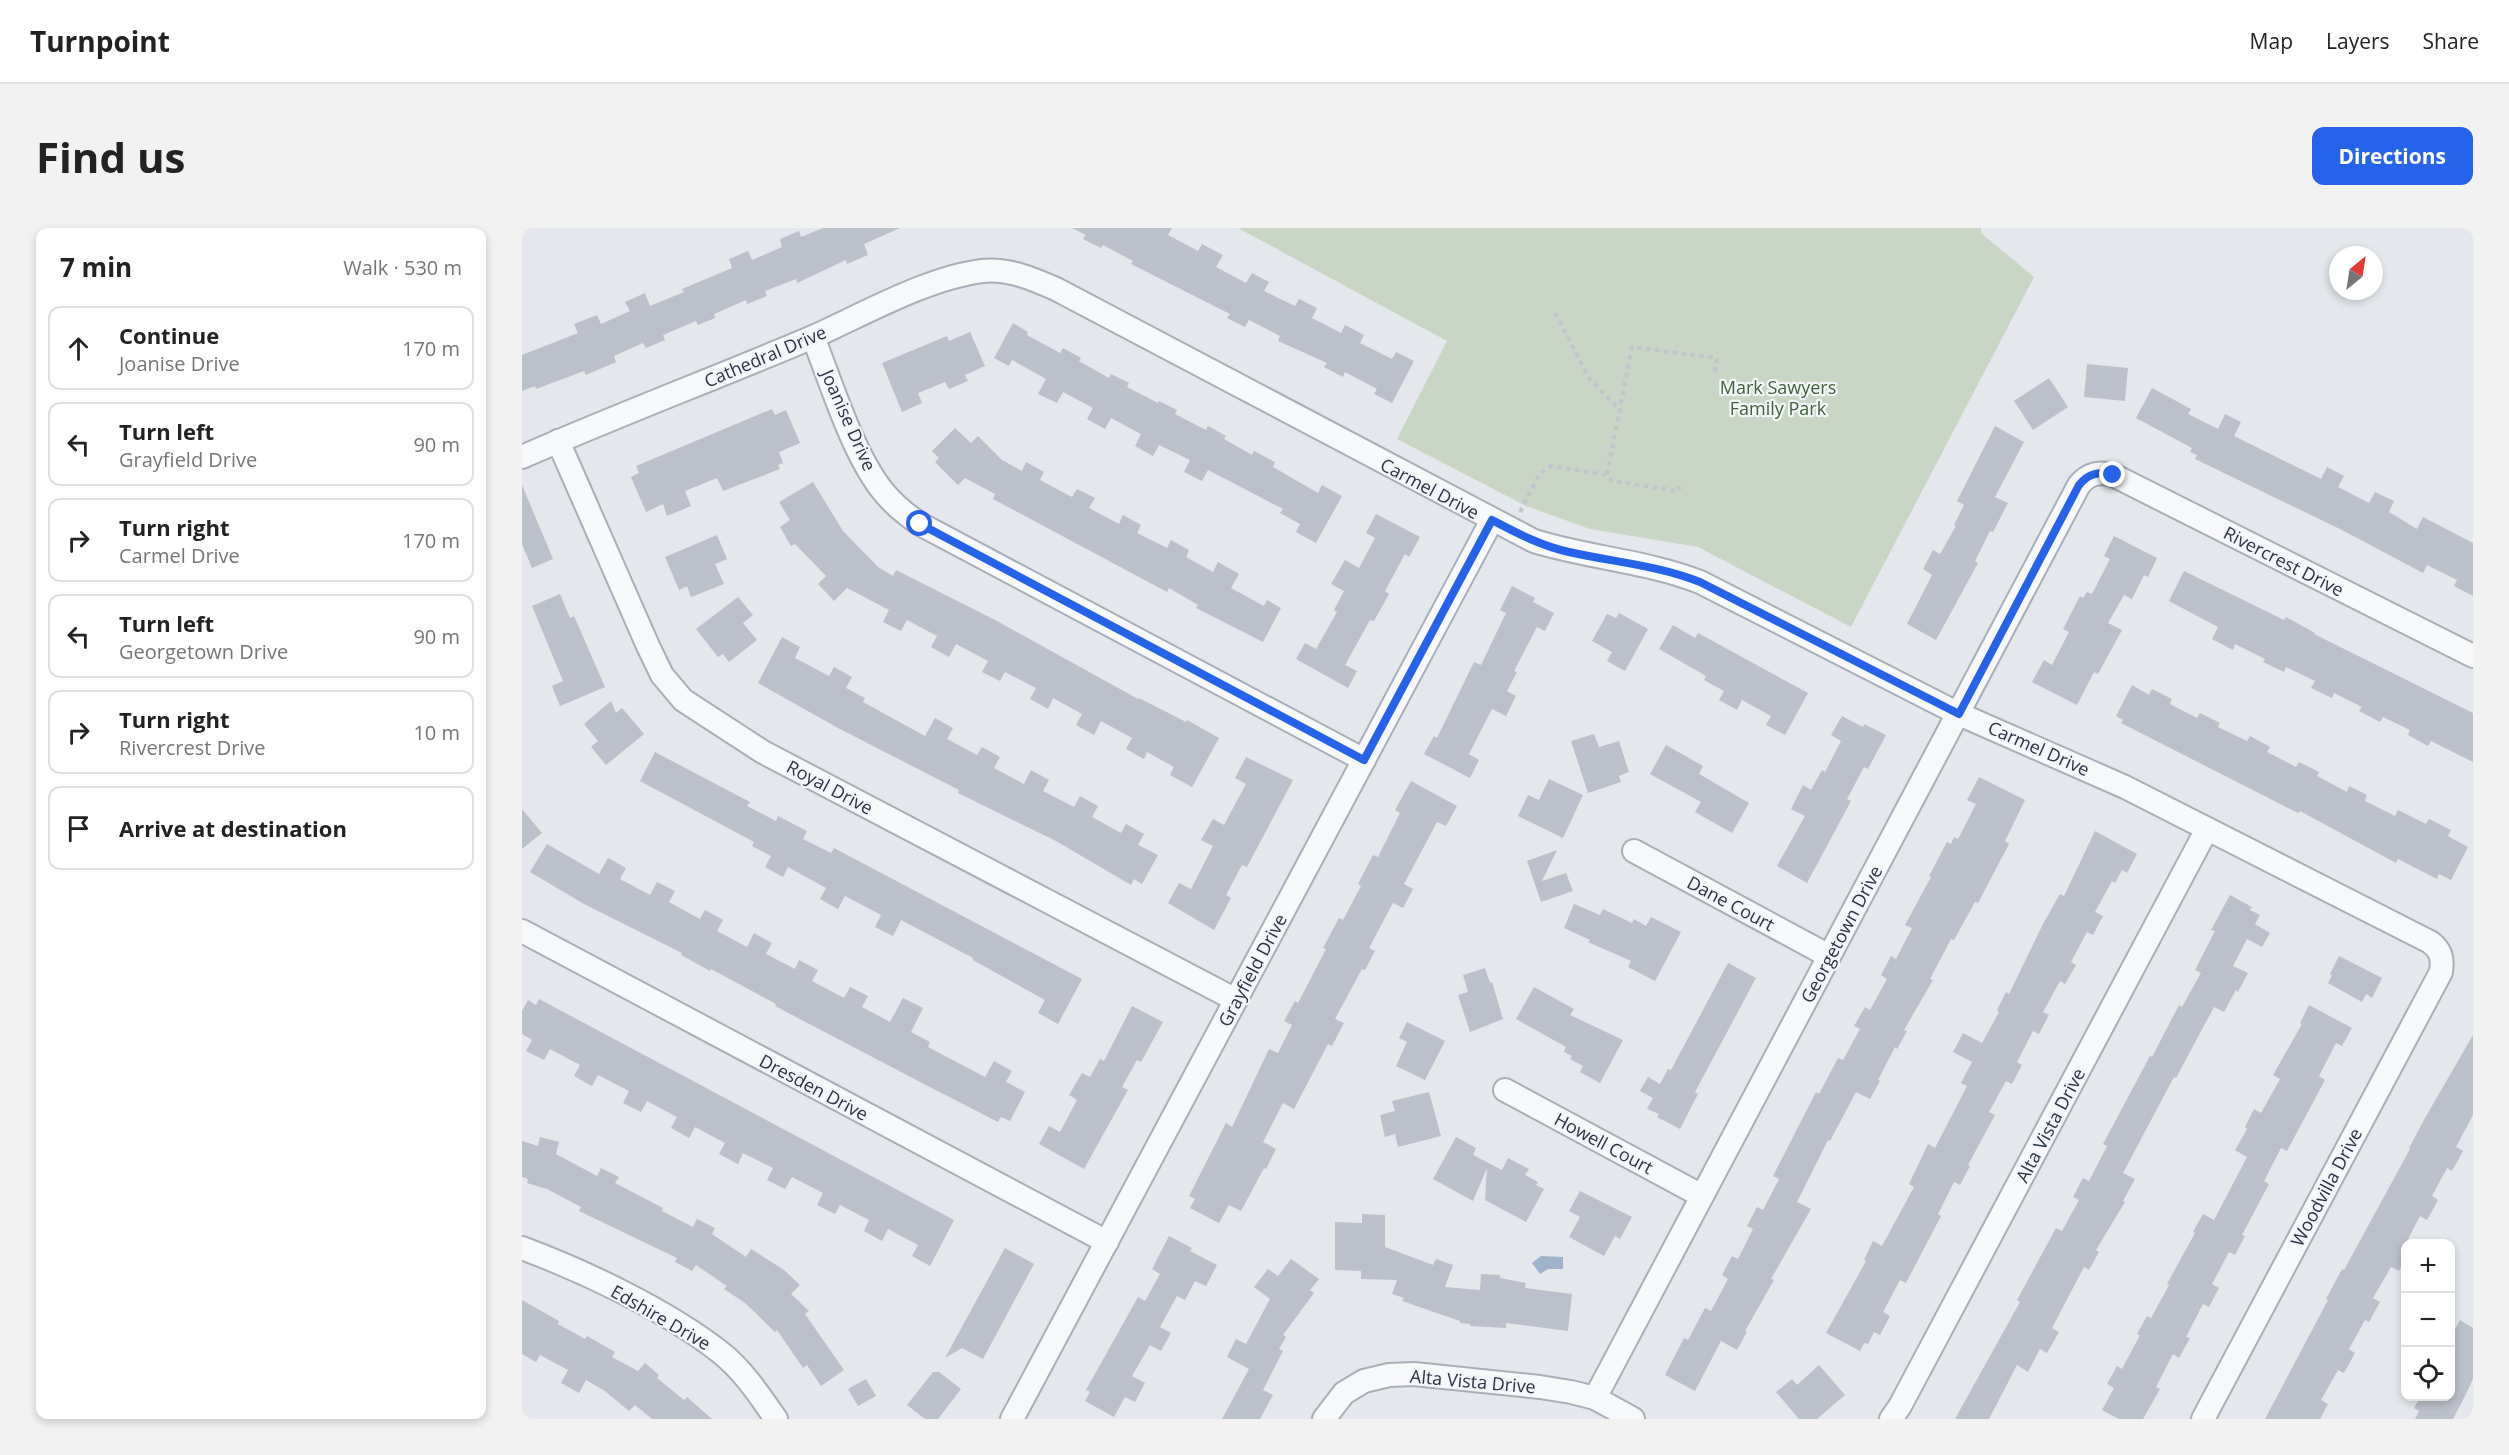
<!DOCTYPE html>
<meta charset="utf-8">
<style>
:root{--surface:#fff;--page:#f2f2f2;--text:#222;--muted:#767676;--line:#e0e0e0;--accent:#2563eb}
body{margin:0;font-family:"Open Sans",sans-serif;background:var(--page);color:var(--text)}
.controls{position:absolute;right:18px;bottom:18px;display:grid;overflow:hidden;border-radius:12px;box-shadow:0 3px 9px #0003}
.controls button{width:54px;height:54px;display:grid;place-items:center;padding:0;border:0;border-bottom:2px solid var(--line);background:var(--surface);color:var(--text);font:30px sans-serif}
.compass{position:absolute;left:1807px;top:18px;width:54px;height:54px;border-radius:50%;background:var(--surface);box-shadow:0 3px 9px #0003;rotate:30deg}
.stop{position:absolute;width:18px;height:18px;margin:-14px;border:4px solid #2563eb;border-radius:50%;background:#fff}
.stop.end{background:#2563eb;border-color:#fff;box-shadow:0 2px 6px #0008}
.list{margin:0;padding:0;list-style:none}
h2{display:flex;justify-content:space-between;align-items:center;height:78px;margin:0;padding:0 24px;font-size:26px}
h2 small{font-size:20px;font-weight:400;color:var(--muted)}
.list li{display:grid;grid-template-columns:39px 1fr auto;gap:18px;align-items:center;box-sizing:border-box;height:84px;margin:0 12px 12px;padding:0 12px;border:2px solid var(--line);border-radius:12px}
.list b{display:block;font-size:22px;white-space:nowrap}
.list p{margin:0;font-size:20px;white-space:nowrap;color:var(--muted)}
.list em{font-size:20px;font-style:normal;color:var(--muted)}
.icon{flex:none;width:33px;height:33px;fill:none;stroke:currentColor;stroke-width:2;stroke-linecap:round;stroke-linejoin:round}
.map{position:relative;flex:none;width:1951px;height:1191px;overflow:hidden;border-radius:12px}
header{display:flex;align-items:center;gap:36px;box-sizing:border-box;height:84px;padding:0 30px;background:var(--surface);border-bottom:2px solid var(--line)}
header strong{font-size:28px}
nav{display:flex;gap:33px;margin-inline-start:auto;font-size:21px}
.intro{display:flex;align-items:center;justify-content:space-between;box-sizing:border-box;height:144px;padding:0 36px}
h1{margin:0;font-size:42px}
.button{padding:15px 27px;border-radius:12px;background:var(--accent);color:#fff;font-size:21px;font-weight:700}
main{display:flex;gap:36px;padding:0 36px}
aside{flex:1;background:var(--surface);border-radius:12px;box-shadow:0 3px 9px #0003}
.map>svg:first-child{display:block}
.green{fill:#c9d6c5}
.water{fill:#9fb4cc}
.building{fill:#bbc0ca}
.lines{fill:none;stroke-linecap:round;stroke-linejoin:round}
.minor-casing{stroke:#a9aeb7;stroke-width:26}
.path{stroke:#c2c5cb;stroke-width:4;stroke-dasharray:4.5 4.5;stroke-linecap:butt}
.minor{stroke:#f7f8fa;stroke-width:22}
.route{stroke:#2563eb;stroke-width:8}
.labels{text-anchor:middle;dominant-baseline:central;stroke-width:4.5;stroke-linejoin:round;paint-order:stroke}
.street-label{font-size:18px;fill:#2b3445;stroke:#f4f6f9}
.park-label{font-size:18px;fill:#3f6138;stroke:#f4f6f9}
</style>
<header>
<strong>Turnpoint</strong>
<nav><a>Map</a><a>Layers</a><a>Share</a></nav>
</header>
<div class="intro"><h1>Find us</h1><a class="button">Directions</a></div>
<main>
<aside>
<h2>7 min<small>Walk · 530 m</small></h2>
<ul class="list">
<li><svg class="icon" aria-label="ahead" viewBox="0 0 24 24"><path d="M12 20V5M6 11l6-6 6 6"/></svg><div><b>Continue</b><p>Joanise Drive</p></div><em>170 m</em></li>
<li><svg class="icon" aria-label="left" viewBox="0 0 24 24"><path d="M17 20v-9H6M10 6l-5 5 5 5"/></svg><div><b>Turn left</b><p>Grayfield Drive</p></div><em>90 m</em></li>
<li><svg class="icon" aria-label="right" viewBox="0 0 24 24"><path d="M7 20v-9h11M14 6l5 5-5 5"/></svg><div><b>Turn right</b><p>Carmel Drive</p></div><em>170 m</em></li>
<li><svg class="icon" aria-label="left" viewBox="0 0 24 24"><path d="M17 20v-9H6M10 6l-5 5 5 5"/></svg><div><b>Turn left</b><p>Georgetown Drive</p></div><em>90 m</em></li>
<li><svg class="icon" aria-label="right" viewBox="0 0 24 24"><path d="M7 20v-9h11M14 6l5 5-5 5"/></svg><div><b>Turn right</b><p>Rivercrest Drive</p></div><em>10 m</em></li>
<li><svg class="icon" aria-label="arrive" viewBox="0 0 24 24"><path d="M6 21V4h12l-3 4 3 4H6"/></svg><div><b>Arrive at destination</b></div></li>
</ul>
</aside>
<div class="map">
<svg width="1951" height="1191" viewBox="0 0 1951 1191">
<rect width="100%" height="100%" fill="#e4e7ec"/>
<path class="green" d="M716,0H1459V5L1512,49L1329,399L1176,319L1068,301L1004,278L875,211L925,113Z"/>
<path class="water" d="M1019,1028L1041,1029V1041H1026L1018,1046L1010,1035Z"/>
<g class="building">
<path d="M301,0H378L342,16L346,27L325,36L324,32L275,55L274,51L243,63L245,68L225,76L224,72L192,86L193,90L176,97L174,93L141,107L143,112L124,120L121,115L92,128L94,134L64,147L62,143L14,161L13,158L0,163V127L56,105L52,96L75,87L79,96L108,83L103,74L123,65L128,78L162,64L160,61L210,40L207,31L226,23L230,32L260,19L258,11L277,3L279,9Z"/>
<path d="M550,0H650L646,7L676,23L680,16L701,27L694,39L724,55L730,45L747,54L742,63L773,78L777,71L795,80L790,90L819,105L823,97L842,107L838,115L870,131L874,124L892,133L870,175L852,166L855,161L823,144L821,149L802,139L805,135L756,113L758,108L727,92L723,99L705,90L708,86L609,36L611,33L581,17L579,20L561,11L564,7Z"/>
<path d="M491,95L506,104L505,107L538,125L541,120L559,130L557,133L587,150L589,146L607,155L605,159L636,175L637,173L655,182L653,186L684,202L686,198L704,208L702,211L730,227L732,223L753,234L751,239L796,265L800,257L820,268L794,315L774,304L778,296L758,285L761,281L686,242L680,253L662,244L668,232L637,217L631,228L613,218L619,206L589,190L583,201L565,191L571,180L541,164L535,175L516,166L524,151L490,132L487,138L472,130Z"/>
<path d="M448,104L463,138L443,147L446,153L427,161L423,154L396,165L400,175L380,184L360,135L425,108L427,113Z"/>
<path d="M1565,136L1606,140L1603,173L1562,169Z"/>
<path d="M1527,150L1546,179L1511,202L1492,173Z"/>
<path d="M1630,160L1669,181L1666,186L1696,201L1703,186L1719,194L1712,208L1799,251L1805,239L1822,248L1816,259L1847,275L1853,264L1872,273L1867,284L1895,301L1901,289L1951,315V368L1932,358L1935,352L1905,337L1901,345L1820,302L1673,231L1675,227L1668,224L1670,220L1614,190Z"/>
<path d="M250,181L253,187L264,182L278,215L257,224L261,235L256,237L258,241L201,263L195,250L163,263L169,278L145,288L141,276L124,284L109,249L117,245L114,238Z"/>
<path d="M1473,198L1502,214L1473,269L1486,275L1471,304L1468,303L1453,333L1456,335L1414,412L1385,396L1410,347L1401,341L1411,322L1418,326L1434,298L1432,297L1442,277L1435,273Z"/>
<path d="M433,200L449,215L456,208L480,232L500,243L504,234L522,244L518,252L550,269L555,261L573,270L567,280L597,296L601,287L619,297L615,305L645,320L649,312L667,322L664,329L691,344L696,334L717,346L709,360L742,378L745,372L759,380L741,414L674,380L676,377L647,360L645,364L471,271L473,266L443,250L436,257L413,234L417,230L410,223Z"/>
<path d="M291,254L321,303L356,339L371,348L374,342L473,392L616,471L617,470L664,494L665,492L697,510L670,559L648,547L652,539L625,524L622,531L604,521L610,510L579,493L572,507L554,497L560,486L531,470L526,481L508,471L514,460L483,444L478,453L460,444L466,433L434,416L427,429L409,419L415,408L385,392L379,403L361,394L367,382L325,360L312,373L296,356L304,348L273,316L269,318L258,299L268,292L257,274Z"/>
<path d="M0,257L31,331L10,340L0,316Z"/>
<path d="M854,286L898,309L887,329L883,326L863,363L867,366L852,393L848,392L823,437L835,443L826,460L774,431L783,415L794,421L815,384L812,382L822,363L809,356L823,332L837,340L853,310L844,305Z"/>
<path d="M195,307L205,331L193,336L202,356L169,369L165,358L157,362L143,329Z"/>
<path d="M1592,308L1635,330L1626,349L1622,347L1610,371L1602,367L1586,395L1600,402L1576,446L1572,444L1555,477L1510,454L1522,432L1530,437L1547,404L1541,401L1558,368L1561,370L1565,364L1570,366L1588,331L1582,328Z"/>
<path d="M1662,343L1762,392L1764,389L1793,405L1792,406L1951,485V534L1909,513L1906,518L1886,507L1888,502L1861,489L1858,494L1837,483L1840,479L1812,465L1810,470L1789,460L1793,453L1764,439L1762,444L1741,434L1743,431L1713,416L1711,422L1690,411L1696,399L1647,373Z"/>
<path d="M990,358L1013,370L1011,374L1032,385L1023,403L1015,399L992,443L995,444L985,463L994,468L984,488L970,481L947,526L957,532L948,550L902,526L912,508L915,510L952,434L959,437L984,385L978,382Z"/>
<path d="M38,366L48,390L52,388L83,459L38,478L30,458L41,453L10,378Z"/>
<path d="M216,369L231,387L221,395L235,412L207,434L201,426L196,429L174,401Z"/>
<path d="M1097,385L1126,401L1103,443L1085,433L1090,424L1070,413L1085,386L1094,390Z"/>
<path d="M1151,397L1173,410L1176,405L1286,465L1263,507L1244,497L1249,488L1220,472L1215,482L1197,472L1202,463L1182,452L1184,448L1137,421Z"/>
<path d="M260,409L278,419L273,430L307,448L312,439L330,449L324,460L343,470L341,474L403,508L413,490L431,500L425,511L455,527L460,519L478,529L472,540L502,556L509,542L527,552L521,563L552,579L558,568L576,578L570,589L599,605L604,596L622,606L616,617L636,627L620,656L612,651L609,657L534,613L436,565L437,562L316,500L236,455Z"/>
<path d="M1610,457L1627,467L1630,461L1650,471L1648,476L1675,490L1678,485L1698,495L1696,499L1725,513L1728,508L1748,519L1745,524L1774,539L1777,534L1797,544L1795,548L1825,564L1827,558L1845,567L1843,573L1873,588L1876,582L1904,596L1907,591L1929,602L1926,608L1946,619L1929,652L1917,646L1915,651L1876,631L1874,635L1778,583L1776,585L1599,495L1601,492L1594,488Z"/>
<path d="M89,473L94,485L100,480L122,506L84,537L69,519L76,513L62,496Z"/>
<path d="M1320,488L1341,499L1342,496L1364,507L1346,541L1342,539L1325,571L1329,573L1285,655L1255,638L1283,588L1269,581L1281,557L1289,562L1300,542L1303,544L1319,513L1309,507Z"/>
<path d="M1072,506L1077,519L1097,513L1107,544L1097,548L1099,554L1066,565L1049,513Z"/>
<path d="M1144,517L1181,538L1177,546L1227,575L1210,605L1173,584L1179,574L1128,546Z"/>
<path d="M133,524L228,574L225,578L254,593L256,588L285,603L281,611L309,625L312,620L560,751L536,796L516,785L523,772L451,732V730L379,692L371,708L353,699L359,687L323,668L316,681L298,671L304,660L266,639L261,649L243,639L249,628L230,618L232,614L118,553Z"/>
<path d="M724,529L771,552L725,639L720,637L704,667L709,670L692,702L646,675L657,655L669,661L691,618L679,612L691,591L702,597L724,556L713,550Z"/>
<path d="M1457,549L1503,572L1483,613L1487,616L1456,675L1453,674L1432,712L1429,711L1408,751L1411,752L1382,802L1385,803L1375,821L1373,819L1356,852L1358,853L1348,871L1334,864L1308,913L1306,912L1275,974L1289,981L1249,1051L1252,1052L1223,1103L1225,1104L1215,1122L1199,1113L1173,1163L1143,1147L1162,1110L1166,1112L1183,1080L1189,1083L1206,1051L1200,1047L1210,1028L1216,1031L1231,1001L1225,998L1235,979L1241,982L1257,951L1251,948L1294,864L1297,866L1316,830L1321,832L1338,801L1332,798L1343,779L1348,782L1365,751L1359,747L1369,728L1374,731L1390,700L1383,697L1409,649L1407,648L1425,614L1429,616L1432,609L1436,611L1454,576L1445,572Z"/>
<path d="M1027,551L1061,567L1041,610L996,588L1006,567L1017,572Z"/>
<path d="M889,553L935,578L924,598L915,594L882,656L891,661L881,680L871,675L847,720L853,723L843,742L840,741L813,791L822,795L810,818L806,816L772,881L761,875L741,914L754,921L744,941L742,940L719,983L707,977L697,995L668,980L673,971L667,968L704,895L710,899L747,821L756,825L770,797L762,793L773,773L776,775L804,721L801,720L817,690L821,692L839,658L836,656L851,627L856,629L878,585L873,582Z"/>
<path d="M0,581L20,605L0,621Z"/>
<path d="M1573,603L1615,626L1605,645L1600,642L1593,655L1590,653L1573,684L1581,688L1571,707L1565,704L1549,734L1554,737L1543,756L1538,753L1521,784L1527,787L1517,806L1511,803L1495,834L1500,837L1490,856L1484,853L1467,884L1473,887L1446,937L1448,938L1438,957L1432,954L1416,986L1419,988L1384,1055L1378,1052L1361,1084L1368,1088L1358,1107L1352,1104L1346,1116L1342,1115L1338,1123L1304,1105L1344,1033L1342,1032L1351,1013L1360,1018L1392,959L1387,956L1406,916L1413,920L1445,858L1439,855L1450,834L1431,824L1441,805L1460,815L1477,784L1475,782L1484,764L1487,766L1521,696L1538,666L1542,668Z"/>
<path d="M25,616L77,646L86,630L104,640L98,651L128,667L135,654L153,663L147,674L178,691L183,682L201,692L195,703L225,719L232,705L250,715L244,726L273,741L277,732L296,742L290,753L322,770L328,759L346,768L340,779L368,794L381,770L401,780L389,804L408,814L406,819L463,849L472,833L490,843L484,854L503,864L488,893L479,889L476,894L400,855L253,778L254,776L189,741L188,743L159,727L160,725L62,676L8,644Z"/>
<path d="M1035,622L1020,653L1044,645L1051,663L1019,674L1005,633Z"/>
<path d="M1708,667L1730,679L1728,682L1738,687L1733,696L1748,705L1740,719L1725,711L1711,738L1726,745L1716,764L1714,762L1702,784L1692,779L1654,850L1652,849L1636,879L1601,945L1613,951L1601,973L1603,974L1574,1022L1577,1024L1567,1042L1562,1039L1530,1100L1537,1104L1525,1125L1518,1121L1506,1144L1495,1137L1467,1191H1433L1498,1074L1495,1072L1534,1000L1540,1003L1557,972L1551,969L1561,950L1567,953L1585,918L1581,916L1628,828L1630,829L1657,777L1660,779L1679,745L1673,742L1693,703L1689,702Z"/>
<path d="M1052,676L1078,687L1081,681L1110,695L1112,691L1124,698L1129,689L1159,704L1133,753L1106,739L1109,733L1066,714L1068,712L1042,700Z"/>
<path d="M1817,728L1860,750L1850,770L1844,766L1840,774L1806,755L1810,747L1808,746Z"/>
<path d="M1206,735L1234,750L1173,864L1176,866L1158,901L1135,889L1137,886L1125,881L1131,870L1118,863L1126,849L1138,856L1146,841L1149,842Z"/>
<path d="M963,740L968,755L970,754L981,791L948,804L936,767L946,764L941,747Z"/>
<path d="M1012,759L1052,781L1048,787L1101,812L1078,855L1058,844L1061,838L1048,831L1050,828L1042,824L1044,819L994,791Z"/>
<path d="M17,771L432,992L408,1038L390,1028L396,1017L366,1001L360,1013L342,1003L347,992L318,977L313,986L295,977L301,965L270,949L263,961L245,952L251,940L221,925L216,936L197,926L203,915L173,899L167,910L149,900L155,889L125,873L119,884L101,875L107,863L76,847L70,858L52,848L58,837L28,821L22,832L4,823L10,812L0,806V783L6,772L14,777Z"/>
<path d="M1787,777L1830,800L1820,818L1814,815L1797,848L1803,852L1765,923L1759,920L1742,953L1747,956L1720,1007L1723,1008L1713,1027L1707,1024L1690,1056L1697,1060L1687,1079L1681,1076L1664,1109L1668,1110L1657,1130L1651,1126L1634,1159L1638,1161L1621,1191H1597L1580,1182L1592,1160L1585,1156L1595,1138L1600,1141L1618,1107L1615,1106L1625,1088L1629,1090L1647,1057L1645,1056L1673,1005L1671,1004L1681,986L1692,992L1725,929L1713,922L1725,901L1723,899L1732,881L1739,885L1758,851L1751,847L1780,796L1778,795Z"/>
<path d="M610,778L641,794L619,834L615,832L600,859L606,862L562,941L517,916L527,898L538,904L555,872L547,867L560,845L568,849L578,831L582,833Z"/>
<path d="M885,794L923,813L903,852L874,838L885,814L877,810Z"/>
<path d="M1951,807V887L1934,919L1941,923L1930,943L1925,940L1910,968L1916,972L1905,992L1898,988L1884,1015V1031L1877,1043L1869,1039L1851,1070L1858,1074L1847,1094L1843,1092L1827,1121L1833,1125L1822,1145L1816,1142L1799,1172L1806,1176L1798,1191H1743L1806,1072L1804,1071L1820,1041L1822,1042L1888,921L1887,920L1903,890Z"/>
<path d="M907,864L919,908L876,919L873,906L863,909L858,887L873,883L870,873Z"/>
<path d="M18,909L37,914L34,926L75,948L79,940L97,949L93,955L141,980L140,983L171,999L175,991L193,1000L190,1006L224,1029L229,1021L262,1042L278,1057L269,1066L287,1083L283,1086L322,1142L299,1158L285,1137L281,1140L255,1102L253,1104L223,1075L202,1061L205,1058L174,1037L170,1043L153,1034L155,1030L57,983L59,979L25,961L5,955L6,951L0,949V913L16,918Z"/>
<path d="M934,909L954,920L951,927L980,942L986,930L1007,941L1003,947L1016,954L1014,957L1022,961L1004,994L963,972L965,940L951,973L911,951Z"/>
<path d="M1058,963L1110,989L1098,1011L1093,1008L1082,1028L1047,1009L1058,989L1047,983Z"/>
<path d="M840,986L863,987V1019L911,1037L914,1031L931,1037L923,1059L958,1062L959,1046L978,1047V1050L1004,1055L1003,1060L1050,1066L1046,1103L984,1095V1100L948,1098V1096L938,1095V1093L880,1073L882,1070L870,1066L875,1052L839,1051V1043L813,1042V994L840,995Z"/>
<path d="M647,1008L670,1020L668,1023L695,1037L684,1058L673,1053L663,1072L655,1068L638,1099L649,1105L639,1123L628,1117L610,1148L623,1155L613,1174L603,1169L592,1189L563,1173L568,1164L564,1162L616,1069L623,1073L638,1046L630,1041Z"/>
<path d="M483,1020L512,1036L482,1092L461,1131L440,1120L423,1130Z"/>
<path d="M769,1031L797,1051L788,1062L792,1065L761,1107L764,1109L757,1121L761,1123L741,1162L751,1167L738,1191H700L727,1141L705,1129L714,1111L724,1116L748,1071L732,1059L746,1041L756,1048Z"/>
<path d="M0,1072L37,1093L36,1096L63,1111L65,1108L93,1124L90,1129L116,1143L123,1135L137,1147L135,1150L162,1172L165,1169L190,1191H130L113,1177L107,1183L83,1163L64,1152L57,1165L39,1155L46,1142L18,1127L14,1134L0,1126Z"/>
<path d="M1938,1092L1951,1100V1151L1943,1168L1931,1191H1893L1897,1183L1892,1180L1899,1168H1929V1109Z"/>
<path d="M1297,1137L1323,1167L1295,1191H1277L1254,1164L1270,1151L1275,1157Z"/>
<path d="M411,1144H417L439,1161L416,1191H403L385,1177Z"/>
<path d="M344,1151L354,1168L336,1178L326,1161Z"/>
</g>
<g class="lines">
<defs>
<g id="minor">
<path d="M291,109C309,154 330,224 360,262C371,276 383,286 398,296L842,532"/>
<path d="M36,213L126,418L140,447L161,472L241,524L714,772"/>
<path d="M0,229C96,187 194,150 291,109C342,86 405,50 460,43C486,40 511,51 534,61L1012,313C1067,330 1124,333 1178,354L1437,486L1603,559L1908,714C1919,722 1921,730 1919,744L1681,1191"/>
<path d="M1112,623L1307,728"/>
<path d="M0,703L585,1014"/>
<path d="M983,862L1180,968"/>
<path d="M0,1020C64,1044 144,1082 198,1124C221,1142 238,1168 254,1191"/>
<path d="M1073,1170L1557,257C1566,246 1576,243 1591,247L1951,428"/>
<path d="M490,1191L970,292"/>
<path d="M802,1191L822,1165L842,1153L867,1147L892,1146L1018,1159L1049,1164L1073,1170L1111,1191"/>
<path d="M1369,1191L1378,1178L1685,601"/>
</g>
</defs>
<use href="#minor" class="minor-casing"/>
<g class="path">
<path d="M1033,85L1067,150L1098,182"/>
<path d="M1157,258V263L1090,253L1085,247L1110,119L1195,130L1193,144"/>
<path d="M998,284L1018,245L1029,238L1085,247"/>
</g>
<use href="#minor" class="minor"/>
</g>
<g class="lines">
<path class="route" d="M398,296L842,532L970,292C995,305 1019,318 1047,324C1091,334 1135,337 1178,354L1437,486L1557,257C1566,246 1576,243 1591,247"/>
</g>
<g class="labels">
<g class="street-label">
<text transform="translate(243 128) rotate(-23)">Cathedral Drive</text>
<text transform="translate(327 192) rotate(66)">Joanise Drive</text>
<text transform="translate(908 260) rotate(28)">Carmel Drive</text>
<text transform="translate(1762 333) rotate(27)">Rivercrest Drive</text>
<text transform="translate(1517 520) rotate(24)">Carmel Drive</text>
<text transform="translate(308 559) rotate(28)">Royal Drive</text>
<text transform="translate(1209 675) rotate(28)">Dane Court</text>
<text transform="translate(1319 706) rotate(-62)">Georgetown Drive</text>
<text transform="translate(730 742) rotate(-62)">Grayfield Drive</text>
<text transform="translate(292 859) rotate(28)">Dresden Drive</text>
<text transform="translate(1528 897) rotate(-62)">Alta Vista Drive</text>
<text transform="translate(1082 915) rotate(28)">Howell Court</text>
<text transform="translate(1804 959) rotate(-62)">Woodvilla Drive</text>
<text transform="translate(139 1089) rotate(30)">Edshire Drive</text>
<text transform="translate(951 1153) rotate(5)">Alta Vista Drive</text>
</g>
<g class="park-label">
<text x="1256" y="159">Mark Sawyers<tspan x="1256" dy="21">Family Park</tspan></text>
</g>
</g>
</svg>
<div class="controls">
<button>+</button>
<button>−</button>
<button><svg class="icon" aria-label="locate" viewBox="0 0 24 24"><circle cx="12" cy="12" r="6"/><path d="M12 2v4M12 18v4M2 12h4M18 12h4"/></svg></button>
</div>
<svg class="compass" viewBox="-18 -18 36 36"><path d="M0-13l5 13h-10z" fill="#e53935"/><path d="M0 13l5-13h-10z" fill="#767676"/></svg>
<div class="stop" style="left:398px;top:296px"></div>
<div class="stop end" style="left:1591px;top:247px"></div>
</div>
</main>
